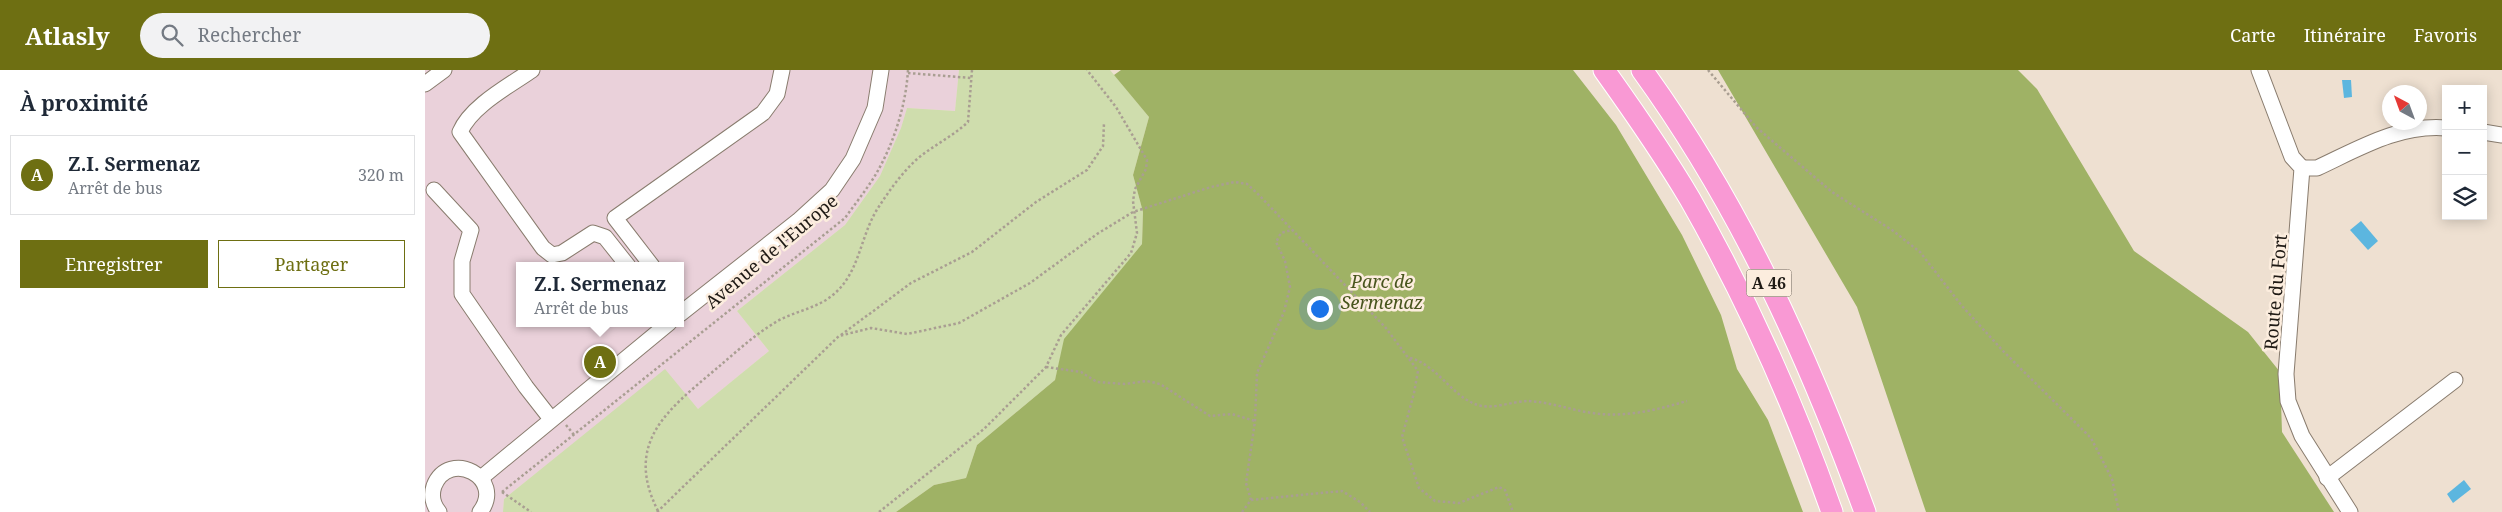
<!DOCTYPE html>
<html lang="fr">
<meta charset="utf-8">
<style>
:root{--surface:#fff;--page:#f2f2f3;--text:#1f2937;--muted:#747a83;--line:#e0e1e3;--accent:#6e6f12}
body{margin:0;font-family:"Noto Serif",serif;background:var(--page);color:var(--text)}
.controls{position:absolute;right:15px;top:15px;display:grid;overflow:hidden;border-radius:0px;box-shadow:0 2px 12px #0003}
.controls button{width:45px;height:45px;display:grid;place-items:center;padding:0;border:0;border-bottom:1px solid var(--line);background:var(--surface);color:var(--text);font:25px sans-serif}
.compass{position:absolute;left:1957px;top:15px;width:45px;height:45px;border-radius:50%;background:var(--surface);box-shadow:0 2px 12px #0003;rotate:319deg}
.you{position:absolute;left:894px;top:238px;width:18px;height:18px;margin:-12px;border:4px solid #fff;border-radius:50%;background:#1a73e8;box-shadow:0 0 0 8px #1a73e833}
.badge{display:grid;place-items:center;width:32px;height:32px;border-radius:50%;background:var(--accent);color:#fff;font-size:16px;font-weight:700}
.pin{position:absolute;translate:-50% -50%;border:2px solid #fff;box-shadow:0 1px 5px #0006}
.popup{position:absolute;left:91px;top:192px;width:168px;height:65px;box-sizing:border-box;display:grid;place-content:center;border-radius:0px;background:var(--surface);filter:drop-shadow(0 1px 4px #0005);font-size:16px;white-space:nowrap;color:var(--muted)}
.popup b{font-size:19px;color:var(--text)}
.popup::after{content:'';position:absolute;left:50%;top:100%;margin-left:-10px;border:10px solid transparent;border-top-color:var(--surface)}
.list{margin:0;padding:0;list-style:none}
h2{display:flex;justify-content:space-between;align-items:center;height:65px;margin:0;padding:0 20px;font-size:21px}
h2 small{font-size:16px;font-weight:400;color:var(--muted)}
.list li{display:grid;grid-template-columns:32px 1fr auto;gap:15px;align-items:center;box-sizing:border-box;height:80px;margin:0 10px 10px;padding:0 10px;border:1px solid var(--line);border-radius:0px}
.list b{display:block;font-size:19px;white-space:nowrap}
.list p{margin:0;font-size:16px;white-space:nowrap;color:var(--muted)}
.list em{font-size:16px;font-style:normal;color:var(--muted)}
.actions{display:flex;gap:10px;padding:15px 20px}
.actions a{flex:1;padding:11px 0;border:1px solid var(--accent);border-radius:0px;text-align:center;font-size:18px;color:var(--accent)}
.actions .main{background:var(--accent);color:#fff}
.icon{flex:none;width:28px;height:28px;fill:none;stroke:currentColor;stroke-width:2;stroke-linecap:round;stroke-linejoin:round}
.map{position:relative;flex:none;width:2077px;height:442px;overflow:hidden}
header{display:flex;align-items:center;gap:30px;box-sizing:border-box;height:70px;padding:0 25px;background:var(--accent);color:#fff}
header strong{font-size:24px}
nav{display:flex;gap:28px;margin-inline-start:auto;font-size:18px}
.search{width:350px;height:45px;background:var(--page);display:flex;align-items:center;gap:12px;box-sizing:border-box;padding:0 18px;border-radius:28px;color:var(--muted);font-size:19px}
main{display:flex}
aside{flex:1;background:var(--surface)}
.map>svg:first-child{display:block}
.industrial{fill:#ead1da;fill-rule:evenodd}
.green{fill:#cfddad}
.forest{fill:#9fb265}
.water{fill:#5cb6df}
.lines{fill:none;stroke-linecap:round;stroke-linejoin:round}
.minor-casing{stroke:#897c6e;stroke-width:17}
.highway-casing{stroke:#fff;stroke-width:23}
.path{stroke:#a99e92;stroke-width:2.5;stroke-dasharray:2.5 2.5;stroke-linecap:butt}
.minor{stroke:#fff;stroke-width:15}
.highway{stroke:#f999d4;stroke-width:21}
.labels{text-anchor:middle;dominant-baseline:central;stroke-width:5;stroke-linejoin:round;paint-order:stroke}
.shield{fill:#fcedde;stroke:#615951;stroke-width:1}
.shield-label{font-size:16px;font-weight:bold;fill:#1f1a15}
.street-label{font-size:18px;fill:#1f1a15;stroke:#fcedde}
.park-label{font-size:18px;font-style:italic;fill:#48551d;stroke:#fcedde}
</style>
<header>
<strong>Atlasly</strong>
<div class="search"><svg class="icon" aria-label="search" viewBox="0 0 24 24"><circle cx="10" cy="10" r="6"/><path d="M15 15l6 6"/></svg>Rechercher</div>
<nav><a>Carte</a><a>Itinéraire</a><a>Favoris</a></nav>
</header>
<main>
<aside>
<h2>À proximité<small></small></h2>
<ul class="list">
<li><span class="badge">A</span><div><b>Z.I. Sermenaz</b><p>Arrêt de bus</p></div><em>320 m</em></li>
</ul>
<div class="actions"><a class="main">Enregistrer</a><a>Partager</a></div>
</aside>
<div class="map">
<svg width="2077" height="442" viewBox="0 0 2077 442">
<rect width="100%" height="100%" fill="#eee0d1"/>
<path class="industrial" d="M0,0H534L530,41L482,38L476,58L455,106L420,155L312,241L344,281L273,339L240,300L79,429L78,442H0ZM95,196H255V253H95Z"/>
<path class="green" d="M534,0H685L724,47L708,105L718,142L717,174L640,269L630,310L552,375L541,408L509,415L471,442H78L79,429L240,299L273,339L344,281L312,241L420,155L455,106L476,58L482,38L530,41Z"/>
<g class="forest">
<path d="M696,0H1148L1191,55L1257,165L1296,245L1312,299L1343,350L1378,442H471L509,415L541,408L552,375L630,310L639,269L717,174L718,142L708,105L724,47L689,5Z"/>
<path d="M1293,0H1593L1612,19L1709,181L1823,262L1855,302L1857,362L1909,442H1501L1432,237Z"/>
</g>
<g class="water">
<path d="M1917,10H1926L1927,27L1919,28Z"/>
<path d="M1936,151L1953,171L1943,180L1925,160Z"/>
<path d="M2039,410L2046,419L2028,433L2022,424Z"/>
</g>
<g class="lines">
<defs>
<g id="minor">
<path d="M107,0C84,16 46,36 35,62L118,178L127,185L137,183L168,163L180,167L203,196"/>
<path d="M1834,0L1867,87L1877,98L1861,304L1863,331L1877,366L1925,442"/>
<path d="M0,14L19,0"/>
<path d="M2058,62L2077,65"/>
<path d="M1877,98H1892C1933,79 1974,54 2021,58"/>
<path d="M9,120L46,160L37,191V224L101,317L126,349"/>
<path d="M227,196L190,148L338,43L352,24L357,0"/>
<path d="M255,244L373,151L407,120L428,89L450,38L456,0"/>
<path d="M56,408L244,253"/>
<path d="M1902,408L2030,310"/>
<path d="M14,442C8,435 6,425 9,416C24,378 81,408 55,442"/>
</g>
<g id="highway">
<path d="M1179,0C1209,42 1239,85 1265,129C1322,229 1369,334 1407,442"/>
<path d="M1217,0C1315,135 1383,286 1440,442"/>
</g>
</defs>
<use href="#minor" class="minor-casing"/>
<use href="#highway" class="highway-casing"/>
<g class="path">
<path d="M1283,0L1331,57L1407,122L1467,160L1495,182L1537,236L1579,282L1666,368L1687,409L1694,442"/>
<path d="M483,3L546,8"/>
<path d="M416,265L486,213L547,182L611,132L662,100L678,76L679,53"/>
<path d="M985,288C1012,295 1025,324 1050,334C1066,341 1087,331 1103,331C1125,332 1146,340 1167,343C1200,348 1231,340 1262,331"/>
<path d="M621,297L656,302L672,312L700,314L722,311L735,314L785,346L807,344L830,351"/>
<path d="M141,355L150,366"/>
<path d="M77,422L420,148C430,134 442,119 451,104C469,73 481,35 483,0"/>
<path d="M77,422L106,442"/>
<path d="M826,430L821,413L830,351L832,303L859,242L865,217L860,191L851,172L856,163L867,160"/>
<path d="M233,441C198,372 244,339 291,299C310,283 329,265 351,252C369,241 392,239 409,224C435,202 435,166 453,138C464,121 476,104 491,90C507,76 527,67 543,52L547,0"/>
<path d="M232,442L414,266L446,258L482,264L534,253L605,213L672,164L708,142L786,117L810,112L822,114L832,123L960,257L993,301L989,323L977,367L994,418L1010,431L1034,433L1074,417L1080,420L1088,442"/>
<path d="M454,442L559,359L621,297L636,265L706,183L712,163L708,131L710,119L721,99L722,90L691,37L662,0"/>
<path d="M817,442L826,430L917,421L935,432L945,442"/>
</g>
<use href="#minor" class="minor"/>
<use href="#highway" class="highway"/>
</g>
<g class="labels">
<rect class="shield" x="1321.5" y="199.5" width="45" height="27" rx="4"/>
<g class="shield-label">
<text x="1344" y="213">A 46</text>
</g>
<g class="street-label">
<text transform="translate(346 181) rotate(-40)">Avenue de l'Europe</text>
<text transform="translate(1850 222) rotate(-85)">Route du Fort</text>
</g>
<g class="park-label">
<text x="957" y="211">Parc de<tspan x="957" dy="21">Sermenaz</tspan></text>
</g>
</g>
</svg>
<div class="controls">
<button>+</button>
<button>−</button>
<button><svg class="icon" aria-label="layers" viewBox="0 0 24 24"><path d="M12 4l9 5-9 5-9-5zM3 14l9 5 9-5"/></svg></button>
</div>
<svg class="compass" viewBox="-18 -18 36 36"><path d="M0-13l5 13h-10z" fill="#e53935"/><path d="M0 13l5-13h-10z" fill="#747a83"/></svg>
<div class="you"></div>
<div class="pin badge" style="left:175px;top:292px">A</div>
<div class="popup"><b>Z.I. Sermenaz</b>Arrêt de bus</div>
</div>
</main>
